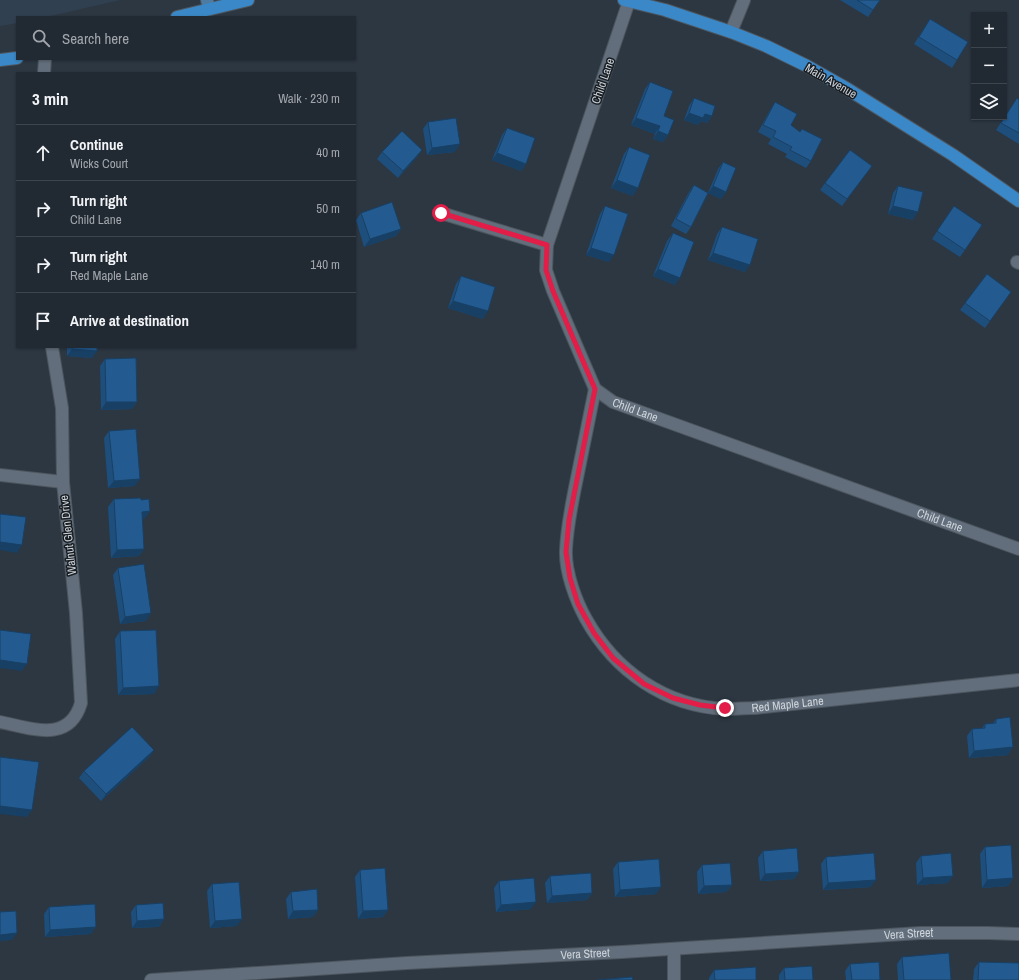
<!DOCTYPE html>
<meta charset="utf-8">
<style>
:root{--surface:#212932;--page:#2d353e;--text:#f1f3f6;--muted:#a2a6ac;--line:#3e454d}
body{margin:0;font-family:"Archivo Narrow",sans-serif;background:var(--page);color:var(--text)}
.controls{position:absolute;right:12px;top:12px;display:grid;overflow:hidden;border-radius:0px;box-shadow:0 1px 3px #0004}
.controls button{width:36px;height:36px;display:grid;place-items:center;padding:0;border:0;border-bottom:1px solid var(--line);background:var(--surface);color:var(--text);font:20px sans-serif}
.stop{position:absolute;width:12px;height:12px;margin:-9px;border:3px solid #e11d48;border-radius:50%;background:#fff}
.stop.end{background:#e11d48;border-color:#fff;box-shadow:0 1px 4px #0008}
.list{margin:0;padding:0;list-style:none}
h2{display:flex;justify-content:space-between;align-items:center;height:52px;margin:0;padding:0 16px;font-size:17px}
h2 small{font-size:13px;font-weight:400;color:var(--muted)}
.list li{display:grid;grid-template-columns:26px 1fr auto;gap:12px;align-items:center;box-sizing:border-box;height:56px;padding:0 16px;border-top:1px solid var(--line)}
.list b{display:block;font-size:15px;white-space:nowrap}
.list p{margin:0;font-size:13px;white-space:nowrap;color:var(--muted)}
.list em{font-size:13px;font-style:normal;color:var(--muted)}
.icon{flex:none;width:22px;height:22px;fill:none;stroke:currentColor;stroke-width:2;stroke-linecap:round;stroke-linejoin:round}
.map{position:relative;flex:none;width:1019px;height:980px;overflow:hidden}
.search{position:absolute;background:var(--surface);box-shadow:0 1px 3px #0004;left:16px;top:16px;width:340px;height:44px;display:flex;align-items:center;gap:10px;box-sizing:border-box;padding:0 14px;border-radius:0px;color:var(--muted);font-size:15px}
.panel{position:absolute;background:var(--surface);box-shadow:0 1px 3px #0004;left:16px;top:72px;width:340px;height:276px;border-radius:0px}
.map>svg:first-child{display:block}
.built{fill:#314051}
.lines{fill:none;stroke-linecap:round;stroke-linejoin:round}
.street-casing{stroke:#4c555e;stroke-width:14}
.secondary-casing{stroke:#4c555e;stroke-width:14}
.primary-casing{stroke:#4c555e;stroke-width:14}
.street{stroke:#626e7b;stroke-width:12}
.secondary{stroke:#4e7ba2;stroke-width:12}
.primary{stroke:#3a88c8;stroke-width:12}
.wall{fill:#1e4e7c}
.shaded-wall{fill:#184065}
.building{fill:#235b90;stroke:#184065}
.route{stroke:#e11d48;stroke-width:5}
.labels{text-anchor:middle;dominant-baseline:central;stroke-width:3;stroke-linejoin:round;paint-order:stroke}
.street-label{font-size:12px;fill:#cdd4db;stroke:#191e23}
</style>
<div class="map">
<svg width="1019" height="980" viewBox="0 0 1019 980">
<rect width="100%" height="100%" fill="#2c3742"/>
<path class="built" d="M0,0H120L46,17H17V23L0,26Z"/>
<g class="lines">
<defs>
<g id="street">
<path id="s1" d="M629,1L547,245L546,270L553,291L595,389L613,402L1019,549"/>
<path d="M731,32L744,0"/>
<path d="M44,73L45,59"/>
<path d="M441,213L547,245"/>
<path d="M1017,262L1019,263"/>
<path id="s2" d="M595,389C589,419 583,448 577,478C572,502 567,526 566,550C565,572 576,601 586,619C615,671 665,706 725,709C735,709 745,708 755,708L1019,680"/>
<path d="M0,475L63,482"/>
<path d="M0,722C31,728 69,744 81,703L76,613L63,482L62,408L52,347"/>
<path d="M674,949V980"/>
<path id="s3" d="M151,980L407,963L622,952L920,933H988L1019,934"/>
</g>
<path id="secondary" d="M207,0L209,9"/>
<g id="primary">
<path d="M624,0L665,10L731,32L766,46L807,66L846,88L953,155L1019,201"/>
<path d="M177,17L248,0"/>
<path d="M0,60L17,58"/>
</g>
</defs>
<use href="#street" class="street-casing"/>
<use href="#secondary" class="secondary-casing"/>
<use href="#primary" class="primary-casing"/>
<use href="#street" class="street"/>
<use href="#secondary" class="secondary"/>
<use href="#primary" class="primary"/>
</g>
<g class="wall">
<path d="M840,0H880L868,17Z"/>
<path d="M930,19L957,60L952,68L914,44Z"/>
<path d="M650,82L664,116L668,135L663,142L653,139L655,134L631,125L645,89Z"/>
<path d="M694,98L712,116L707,123L701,121L698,125L684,120L689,106Z"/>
<path d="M1017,98L1019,100V144L996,130Z"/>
<path d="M775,102L791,125L811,161L806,168L785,157L787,154L768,144L771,139L758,132L770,110Z"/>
<path d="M428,122L455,152L427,155L423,129Z"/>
<path d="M507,128L526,164L521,171L492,160L502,135Z"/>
<path d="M629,147L633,196L611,188L624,154Z"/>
<path d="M422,150L417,157L398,178L377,159L382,152Z"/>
<path d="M723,162L726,192L721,199L708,193L691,227L686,234L671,226L689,192L694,185L708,193L718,169Z"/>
<path d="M872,166L842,206L820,190L825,183Z"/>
<path d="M898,186L913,220L888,214L893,193Z"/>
<path d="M605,206L609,262L586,255L600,214Z"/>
<path d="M954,206L965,250L960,257L932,239Z"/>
<path d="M361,213L401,229L396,236L364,247L356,220Z"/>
<path d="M722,227L745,272L708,260L717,234Z"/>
<path d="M673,233L675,285L653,276L667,241Z"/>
<path d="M987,274L1011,292L985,328L960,310Z"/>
<path d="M461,276L483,319L448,308L456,284Z"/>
<path d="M67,347H97L92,358L67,356Z"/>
<path d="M105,359L137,402L132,409L101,410L100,366Z"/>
<path d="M109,431L135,486L108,488L104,438Z"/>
<path d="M114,499L141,500L150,511L144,519H142L144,549L139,556L111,558L108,507Z"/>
<path d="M118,568L146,621L120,624L113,575Z"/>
<path d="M120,631L154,694L118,695L115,639Z"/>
<path d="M996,719L1008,755L969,758L967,736L972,729L982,728L985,724H992Z"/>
<path d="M154,750L149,757L101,801L79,778L84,771Z"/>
<path d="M985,847L1013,878L1008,886L982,888L980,854Z"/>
<path d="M763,851L799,872L794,879L760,881L758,858Z"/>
<path d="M921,856L948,883L917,885L916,863Z"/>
<path d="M826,857L871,887L823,890L821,864Z"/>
<path d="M618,862L656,894L615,897L613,869Z"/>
<path d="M702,865L732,885L726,892L698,894L697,872Z"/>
<path d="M360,870L388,910L383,917L358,919L355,877Z"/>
<path d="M550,876L592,893L587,900L547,903L545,883Z"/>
<path d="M499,881L531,909L496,912L494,888Z"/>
<path d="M212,884L237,926L210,928L207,891Z"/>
<path d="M291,892L318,910L313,917L288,919L286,899Z"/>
<path d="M136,905L164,919L159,927L132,928L131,912Z"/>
<path d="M49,907L91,934L45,937L44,914Z"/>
<path d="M902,957L951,980H898L897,964Z"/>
<path d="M979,962L1019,980H973L974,969Z"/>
<path d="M850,964L880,980H846L845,971Z"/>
<path d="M784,968L813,980H779V975Z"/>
<path d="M714,970L756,980H709V978Z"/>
</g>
<g class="shaded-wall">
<path d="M689,113L705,114L712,116L707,123L701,121L698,125L684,120Z"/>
<path d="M636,118L660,126L655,134L631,125Z"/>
<path d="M658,131L668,135L663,142L653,139Z"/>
<path d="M460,144L455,152L427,155L432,148Z"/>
<path d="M422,150L417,157L398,178L403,171Z"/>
<path d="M497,153L526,164L521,171L492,160Z"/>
<path d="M617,180L638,188L633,196L611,188Z"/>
<path d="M713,186L726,192L721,199L708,193Z"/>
<path d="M893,206L918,212L913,220L888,214Z"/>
<path d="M401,229L396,236L364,247L370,239Z"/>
<path d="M591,248L614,255L609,262L586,255Z"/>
<path d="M713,253L750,265L745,272L708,260Z"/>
<path d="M658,269L680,278L675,285L653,276Z"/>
<path d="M453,301L488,311L483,319L448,308Z"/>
<path d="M72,349L97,351L92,358L67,356Z"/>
<path d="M106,402H137L132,409L101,410Z"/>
<path d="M140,479L135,486L108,488L114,481Z"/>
<path d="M150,511L144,519H137L142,512Z"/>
<path d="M0,542L22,545L17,553L0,550Z"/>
<path d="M144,549L139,556L111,558L117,550Z"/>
<path d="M151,613L146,621L120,624L125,617Z"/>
<path d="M0,660L27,664L22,671L0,668Z"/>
<path d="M159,686L154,694L118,695L123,688Z"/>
<path d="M1013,747L1008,755L969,758L974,751Z"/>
<path d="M154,750L149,757L101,801L106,794Z"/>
<path d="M0,806L32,810L27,817L0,814Z"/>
<path d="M799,872L794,879L760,881L765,874Z"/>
<path d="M953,876L948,883L917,885L923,878Z"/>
<path d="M1013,878L1008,886L982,888L987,880Z"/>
<path d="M876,880L871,887L823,890L828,883Z"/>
<path d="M732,885L726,892L698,894L704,886Z"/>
<path d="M661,887L656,894L615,897L620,890Z"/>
<path d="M592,893L587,900L547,903L552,896Z"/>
<path d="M536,902L531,909L496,912L501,905Z"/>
<path d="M318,910L313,917L288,919L293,911Z"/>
<path d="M388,910L383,917L358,919L363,911Z"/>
<path d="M164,919L159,927L132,928L137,921Z"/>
<path d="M242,919L237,926L210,928L215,921Z"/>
<path d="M96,927L91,934L45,937L50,930Z"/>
<path d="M17,933L12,940L0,941V935Z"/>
</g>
<g class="building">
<path d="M857,0H880L873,10Z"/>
<path d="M930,19L968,42L957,60L919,37Z"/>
<path d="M650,82L673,91L664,116L674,120L668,135L658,131L660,126L636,118Z"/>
<path d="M694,98L715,106L712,116L705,114L703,118L689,113Z"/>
<path d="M1017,98L1019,100V133L1001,123Z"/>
<path d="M775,102L797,114L791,125L800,132L802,129L822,139L811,161L790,150L792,147L773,137L776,131L763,125Z"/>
<path d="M456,118L460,144L432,148L428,122Z"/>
<path d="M507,128L535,138L526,164L497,153Z"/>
<path d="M402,131L422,150L403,171L382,152Z"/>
<path d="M629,147L650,155L638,188L617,180Z"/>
<path d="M850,150L872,166L847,199L825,183Z"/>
<path d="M723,162L736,168L726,192L713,186Z"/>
<path d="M694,185L708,193L691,227L676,219Z"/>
<path d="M898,186L923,192L918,212L893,206Z"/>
<path d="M392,202L401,229L370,239L361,213Z"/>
<path d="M605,206L628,214L614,255L591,248Z"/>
<path d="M954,206L982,225L965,250L937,231Z"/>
<path d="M722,227L758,239L750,265L713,253Z"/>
<path d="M673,233L694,242L680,278L658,269Z"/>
<path d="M987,274L1011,292L990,321L965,303Z"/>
<path d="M461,276L495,287L488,311L453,301Z"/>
<path d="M72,347H97V351L72,349Z"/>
<path d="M136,358L137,402H106L105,359Z"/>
<path d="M136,429L140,479L114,481L109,431Z"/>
<path d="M141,498V500L149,499L150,511L142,512L144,549L117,550L114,499Z"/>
<path d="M0,514L26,517L22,545L0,542Z"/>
<path d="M144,564L151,613L125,617L118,568Z"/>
<path d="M0,630L31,634L27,664L0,660Z"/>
<path d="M156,630L159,686L123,688L120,631Z"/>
<path d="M1010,717L1013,747L974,751L972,729L985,728V724L996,723V719Z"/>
<path d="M132,727L154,750L106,794L84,771Z"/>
<path d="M0,757L39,762L32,810L0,806Z"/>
<path d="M1011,845L1013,878L987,880L985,847Z"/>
<path d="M797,848L799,872L765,874L763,851Z"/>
<path d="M874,853L876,880L828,883L826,857Z"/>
<path d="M951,853L953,876L923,878L921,856Z"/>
<path d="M659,859L661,887L620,890L618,862Z"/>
<path d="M730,863L732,885L704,886L702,865Z"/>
<path d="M385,868L388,910L363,911L360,870Z"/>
<path d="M591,873L592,893L552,896L550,876Z"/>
<path d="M534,878L536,902L501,905L499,881Z"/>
<path d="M239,882L242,919L215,921L212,884Z"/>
<path d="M317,889L318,910L293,911L291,892Z"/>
<path d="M163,903L164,919L137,921L136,905Z"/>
<path d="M95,904L96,927L50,930L49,907Z"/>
<path d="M16,911L17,933L0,935V912Z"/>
<path d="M949,953L951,980H904L902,957Z"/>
<path d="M879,962L880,980H852L850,964Z"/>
<path d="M979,962L1019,963V980H978Z"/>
<path d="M812,966L813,980H785L784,968Z"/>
<path d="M756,967V980H715L714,970Z"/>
<path d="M632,977L633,980H597Z"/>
</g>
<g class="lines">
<path class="route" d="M441,213L547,245L546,270L553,291L595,389L569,520L566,552L570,578L578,604L594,633L613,658L644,684L673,698L700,705L725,708"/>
</g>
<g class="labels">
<g class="street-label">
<text transform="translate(603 81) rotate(-71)">Child Lane</text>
<text transform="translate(831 81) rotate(30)">Main Avenue</text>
<text stroke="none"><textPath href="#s1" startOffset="457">Child Lane</textPath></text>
<text stroke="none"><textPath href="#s1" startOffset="781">Child Lane</textPath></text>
<text transform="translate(68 535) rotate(-96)">Walnut Glen Drive</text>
<text stroke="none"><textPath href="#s2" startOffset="472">Red Maple Lane</textPath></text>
<text stroke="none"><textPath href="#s3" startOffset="759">Vera Street</textPath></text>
<text stroke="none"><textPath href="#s3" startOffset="435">Vera Street</textPath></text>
</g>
</g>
</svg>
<div class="controls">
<button>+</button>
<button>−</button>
<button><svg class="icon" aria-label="layers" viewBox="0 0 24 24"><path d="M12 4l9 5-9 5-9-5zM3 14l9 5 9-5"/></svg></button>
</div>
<div class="stop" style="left:441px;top:213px"></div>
<div class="stop end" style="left:725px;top:708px"></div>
<div class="search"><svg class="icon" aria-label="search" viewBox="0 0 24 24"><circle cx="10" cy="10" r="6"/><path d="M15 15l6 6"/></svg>Search here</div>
<section class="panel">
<h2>3 min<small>Walk · 230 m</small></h2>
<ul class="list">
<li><svg class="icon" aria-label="ahead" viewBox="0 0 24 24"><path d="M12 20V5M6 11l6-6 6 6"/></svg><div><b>Continue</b><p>Wicks Court</p></div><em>40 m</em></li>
<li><svg class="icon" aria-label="right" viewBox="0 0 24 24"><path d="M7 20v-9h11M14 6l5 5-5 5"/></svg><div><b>Turn right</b><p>Child Lane</p></div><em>50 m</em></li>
<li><svg class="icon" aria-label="right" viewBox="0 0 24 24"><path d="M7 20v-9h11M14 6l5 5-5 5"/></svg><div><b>Turn right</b><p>Red Maple Lane</p></div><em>140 m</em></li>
<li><svg class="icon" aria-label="arrive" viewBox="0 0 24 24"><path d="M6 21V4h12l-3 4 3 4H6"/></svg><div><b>Arrive at destination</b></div></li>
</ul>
</section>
</div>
